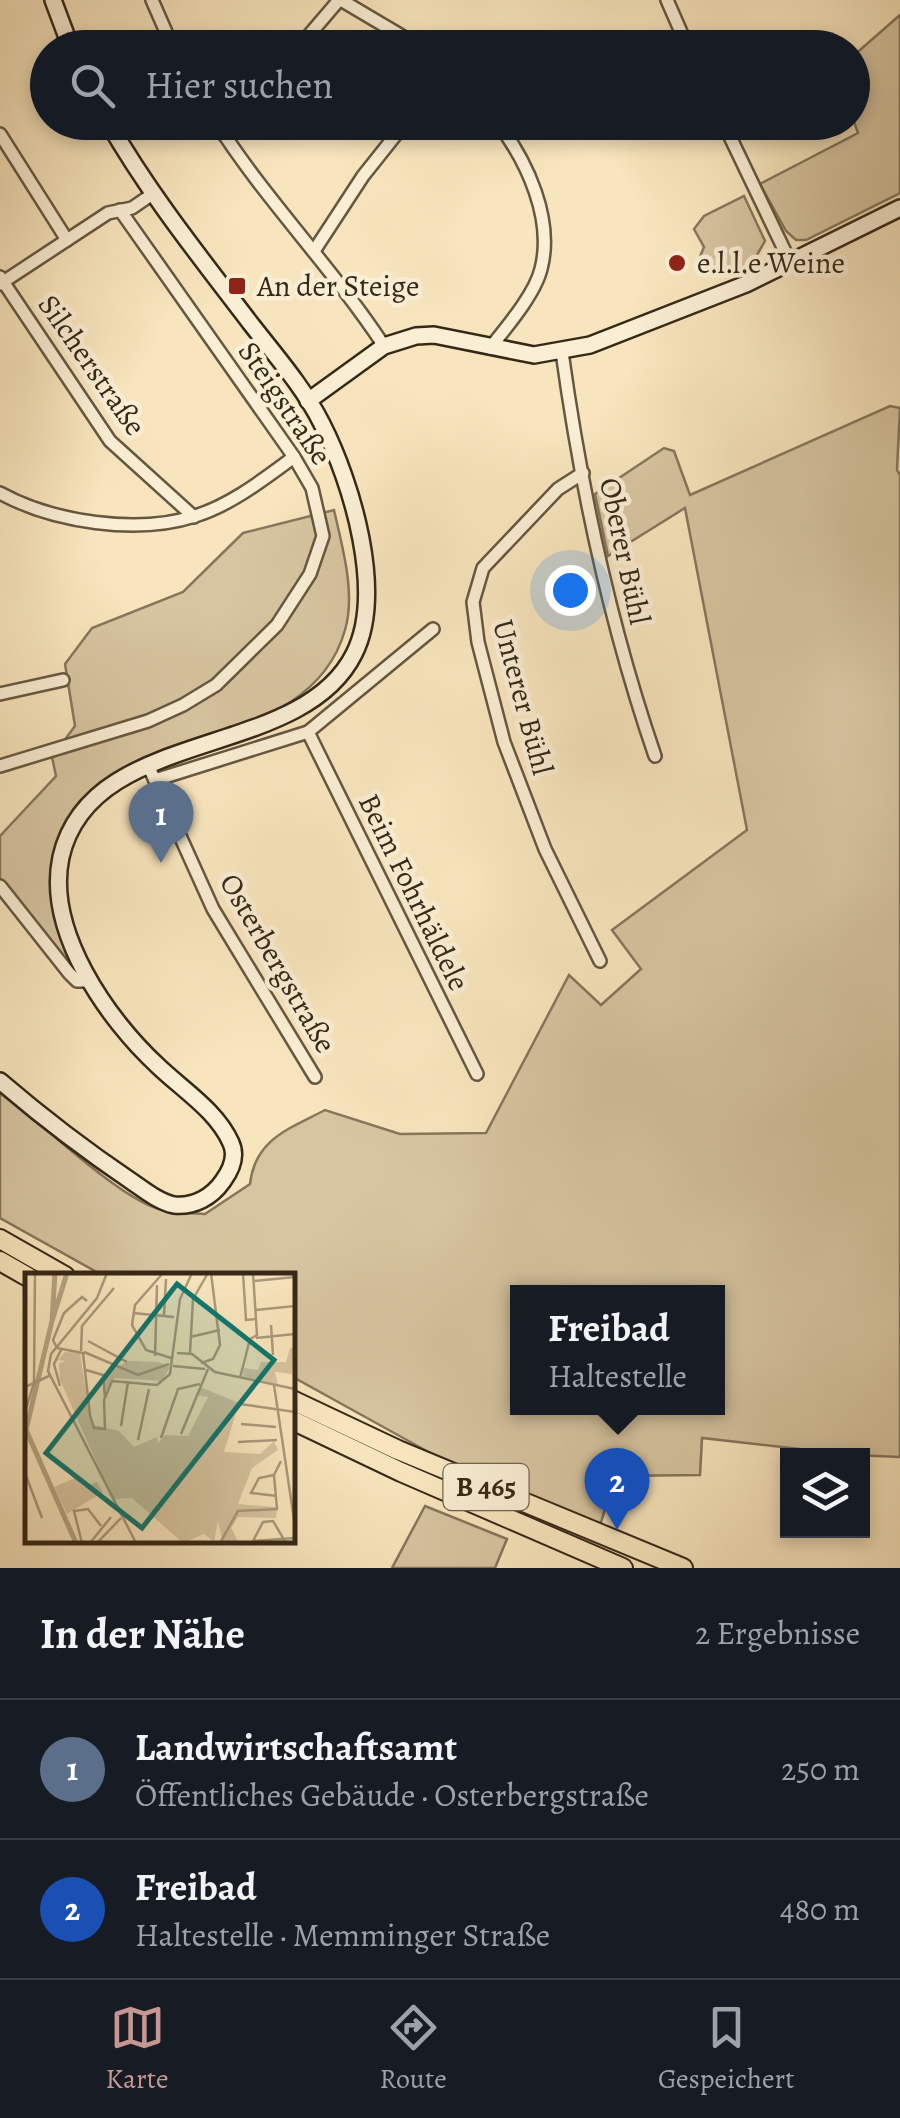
<!DOCTYPE html>
<html lang="de">
<meta charset="utf-8">
<style>
:root{--surface:#171b24;--page:#242831;--text:#f1f3f6;--muted:#9ea1a6;--line:#363941;--accent:#c59692}
body{margin:0;font-family:Alegreya,serif;background:var(--page);color:var(--text)}
.controls{position:absolute;right:30px;bottom:30px;display:grid;overflow:hidden;border-radius:0px;box-shadow:0 5px 15px #0003}
.controls button{width:90px;height:90px;display:grid;place-items:center;padding:0;border:0;border-bottom:2px solid var(--line);background:var(--surface);color:var(--text);font:50px sans-serif}
.you{position:absolute;left:570px;top:590px;width:35px;height:35px;margin:-25px;border:8px solid #fff;border-radius:50%;background:#1a73e8;box-shadow:0 0 0 15px #1a73e833}
.badge{display:grid;place-items:center;width:65px;height:65px;border-radius:50%;background:var(--accent);color:#fff;font-size:32px;font-weight:700}
.pin{position:absolute;translate:-50% -82px;filter:drop-shadow(0 2px 5px #0008)}
.pin::after{content:'';position:absolute;top:52px;width:35px;height:30px;background:inherit;clip-path:polygon(0 0,100% 0,50% 100%)}
.popup{position:absolute;left:510px;top:1285px;width:215px;height:130px;box-sizing:border-box;display:grid;place-content:center;border-radius:0px;background:var(--surface);filter:drop-shadow(0 2px 8px #0005);font-size:32px;white-space:nowrap;color:var(--muted)}
.popup b{font-size:38px;color:var(--text)}
.popup::after{content:'';position:absolute;left:50%;top:100%;margin-left:-20px;border:20px solid transparent;border-top-color:var(--surface)}
.list{margin:0;padding:0;list-style:none}
h2{display:flex;justify-content:space-between;align-items:center;height:130px;margin:0;padding:0 40px;font-size:42px}
h2 small{font-size:32px;font-weight:400;color:var(--muted)}
.list li{display:grid;grid-template-columns:65px 1fr auto;gap:30px;align-items:center;box-sizing:border-box;height:140px;padding:0 40px;border-top:2px solid var(--line)}
.list b{display:block;font-size:38px;white-space:nowrap}
.list p{margin:0;font-size:32px;white-space:nowrap;color:var(--muted)}
.list em{font-size:32px;font-style:normal;color:var(--muted)}
.icon{flex:none;width:55px;height:55px;fill:none;stroke:currentColor;stroke-width:2;stroke-linecap:round;stroke-linejoin:round}
.map{position:relative;flex:none;width:900px;height:1568px;overflow:hidden}
.search{position:absolute;background:var(--surface);box-shadow:0 5px 15px #0003;left:30px;right:30px;top:30px;height:110px;display:flex;align-items:center;gap:25px;box-sizing:border-box;padding:0 35px;border-radius:55px;color:var(--muted);font-size:38px}
.sheet{height:410px;background:var(--surface)}
nav{display:flex;justify-content:space-around;align-items:center;box-sizing:border-box;height:140px;border-top:2px solid var(--line);background:var(--surface);font-size:28px;color:var(--muted)}
nav a{display:grid;justify-items:center;gap:5px}
nav .on{color:var(--accent)}
.map>svg:first-child{display:block}
.green{fill:#d7c5a1;stroke:#86765c;stroke-width:2.5;fill-rule:evenodd}
.lines{fill:none;stroke-linecap:round;stroke-linejoin:round}
.street-casing{stroke:#665740;stroke-width:16}
.secondary-casing{stroke:#362817;stroke-width:20}
.primary-casing{stroke:#362817;stroke-width:22}
.street{stroke:#faeed4;stroke-width:11}
.secondary{stroke:#faeed4;stroke-width:15}
.primary{stroke:#f8e5bd;stroke-width:18}
.poi-dot{fill:#8f2418;stroke:#faeed4;stroke-width:4}
.labels{text-anchor:middle;dominant-baseline:central;stroke-width:9;stroke-linejoin:round;paint-order:stroke}
.shield{fill:#faeed4;stroke:#716350;stroke-width:2.5}
.shield-label{font-size:28px;font-weight:bold;fill:#362817}
.poi-label{font-size:30px;fill:#362817;stroke:#faeed4;text-anchor:start}
.street-label{font-size:30px;fill:#362817;stroke:#faeed4}
.inset-river{fill:none;stroke:#b6a585;stroke-width:5}
.inset-road{fill:none;stroke:#aa997b;stroke-width:2.5}
.view{fill:#0f766e;fill-opacity:0.15;stroke:#0f766e;stroke-width:5}
.inset-edge{fill:none;stroke:#362817;stroke-width:5}
</style>
<div class="map">
<svg width="900" height="1568" viewBox="0 0 900 1568">
<rect width="100%" height="100%" fill="#f8e5bd"/>
<filter id="stains"><feTurbulence type="fractalNoise" baseFrequency=".002" numOctaves="4"/><feColorMatrix values="0 0 0 0 .2 0 0 0 0 .09 0 0 0 0 .02 0 0 0 .5 -.17"/></filter>
<radialGradient id="worn" r=".72"><stop offset=".6" stop-color="#630" stop-opacity="0"/><stop offset="1" stop-color="#630" stop-opacity=".3"/></radialGradient>
<g class="green">
<path d="M900,15V193L806,240H796L786,231L760,184L858,133L853,119V56Z"/>
<path d="M744,196L765,241L750,267L714,273L699,259L704,247L694,229L704,216Z"/>
<path d="M890,406L900,408L897,470L900,475V1457L853,1455L702,1438L700,1475L615,1476L599,1529L443,1460L293,1377L292,1276L102,1275L0,1218V1087C33,1118 119,1198 159,1209C174,1213 191,1213 205,1214L250,1184C255,1139 289,1129 325,1110L400,1134L486,1133L569,975L601,1005L641,969L612,930L747,830L685,508L608,556L595,494L664,448L674,451L690,495ZM517,1292H717V1408H517Z"/>
<path d="M334,510C342,546 356,593 345,630C300,791 0,694 70,961L66,964L0,880V836L56,776L52,757L75,726L65,664L92,628L183,592L243,533Z"/>
<path d="M425,1506L507,1539L495,1568H392Z"/>
</g>
<g class="lines">
<defs>
<g id="street">
<path d="M152,0L173,48"/>
<path d="M341,0L422,48"/>
<path d="M667,0L688,48"/>
<path d="M298,48L339,0"/>
<path d="M216,122C267,202 332,267 384,346"/>
<path d="M723,122L791,264"/>
<path d="M0,134L67,240"/>
<path d="M224,135L235,122"/>
<path d="M314,251L363,176L406,122"/>
<path d="M0,277L110,441L194,517"/>
<path d="M0,284L108,213L132,208L151,195"/>
<path d="M490,348C506,328 535,294 541,269C554,219 527,161 497,122"/>
<path d="M562,352C581,489 610,625 655,756"/>
<path d="M583,473L558,489L483,568L473,602L478,642L504,742L545,849L600,961"/>
<path d="M0,493C53,522 137,535 195,516C231,505 264,479 294,457"/>
<path d="M0,694L63,680"/>
<path d="M308,732L477,1074"/>
<path d="M148,765L213,909L315,1077"/>
<path d="M0,766L148,721L183,705L216,685L277,625L310,574L323,536L312,488L294,457L120,210"/>
<path d="M155,780L308,732L433,629"/>
<path d="M0,886L69,973L77,981H89"/>
</g>
<g id="secondary">
<path d="M53,0L71,48"/>
<path d="M308,401L384,346L416,336L434,335L534,355L590,345L746,284L900,208"/>
<path d="M0,1081C42,1117 85,1150 131,1181C144,1190 159,1202 174,1205C194,1207 212,1197 223,1181C231,1170 237,1156 231,1143C217,1111 183,1090 158,1066C108,1020 45,931 61,857C91,725 300,762 354,654C385,593 352,483 322,424C304,388 276,356 251,324C200,257 150,195 108,122"/>
</g>
<g id="primary">
<path d="M0,1239L65,1276"/>
<path d="M0,1261L28,1277"/>
<path d="M292,1400L398,1450L683,1568"/>
<path d="M292,1420L401,1472L623,1568"/>
</g>
</defs>
<use href="#street" class="street-casing"/>
<use href="#secondary" class="secondary-casing"/>
<use href="#primary" class="primary-casing"/>
<use href="#street" class="street"/>
<use href="#secondary" class="secondary"/>
<use href="#primary" class="primary"/>
</g>
<g class="poi-dot">
<circle cx="677" cy="263" r="10"/>
<rect x="227" y="276" width="20" height="20" rx="5"/>
</g>
<g class="labels">
<rect class="shield" x="443.5" y="1464" width="85" height="46" rx="8"/>
<g class="shield-label">
<text x="486" y="1487">B 465</text>
</g>
<g class="poi-label">
<text x="697" y="263">e.l.l.e Weine</text>
<text x="257" y="286">An der Steige</text>
</g>
<g class="street-label">
<text transform="translate(92 365) rotate(55)">Silcherstraße</text>
<text transform="translate(285 403) rotate(56)">Steigstraße</text>
<text transform="translate(625 551) rotate(78)">Oberer Bühl</text>
<text transform="translate(523 697) rotate(75)">Unterer Bühl</text>
<text transform="translate(414 892) rotate(64)">Beim Fohrhäldele</text>
<text transform="translate(278 963) rotate(60)">Osterbergstraße</text>
</g>
</g>
<g transform="translate(25 1273)">
<rect width="270" height="270" fill="#f8e5bd"/>
<path d="M265,75H270L267,101L250,99L253,112L218,104L219,95L233,97L236,89H261ZM40,79L55,80L66,151L94,158L109,174L132,164L133,170L140,162L163,163L183,124L171,122L175,114L214,130L199,179L235,181L249,168L253,177L227,195L213,231L252,234L251,245L213,244L206,255L214,270H198L193,248L189,269L179,261L158,270L107,225L88,226L35,107L34,90L41,88L33,87ZM104,88L134,89L145,94L137,108L90,105L79,120L78,101ZM53,204L59,214L72,209L78,219L42,241L29,214Z" fill="#d7c5a1"/>
<path class="inset-river" d="M30,0L27,48L1,157L51,270M27,48L42,0"/>
<path class="inset-road" d="M82,0L72,25L26,81L23,98L111,270M138,0L110,32L107,52L121,77L146,85M218,0L221,47L231,46M228,8L270,4M231,37L270,33M108,40L149,44M139,42L141,6M246,52L248,82M165,64L195,57M231,65L270,61M63,68L102,89M32,75L28,67L39,40L57,24L62,28M32,75L58,80L65,142L69,155L80,156L79,127L87,108L132,112L145,101L155,26L167,0M56,78L57,53L89,15M59,79L113,102L144,91M152,80L167,81L190,99L270,116M165,80L168,26L183,0M130,83L132,12M176,90L188,86L195,72L186,0M148,93L180,96M61,97L78,102L80,124M215,105L225,66L232,62L228,0M249,112L270,253M35,113L29,91L37,75M0,114L9,110L10,0M215,131L270,139M0,139L9,110L26,102M216,151L251,154M96,153L103,109M156,161L183,96M136,165L153,116L175,111M113,167L124,116M213,169L252,167M0,200L17,245M249,202L234,205L226,220L252,223M228,268L238,249L248,248L261,270M228,268L270,265M57,270L49,238L63,236L76,253M65,270L86,244M72,270L96,245M195,270L213,238L252,236L249,202L256,188"/>
<path class="view" d="M152,11L249,87L117,255L21,180Z"/>
<rect width="270" height="270" class="inset-edge"/>
</g>
<rect width="100%" height="100%" filter="url(#stains)"/>
<rect width="100%" height="100%" fill="url(#worn)"/>
</svg>
<div class="controls">
<button><svg class="icon" aria-label="layers" viewBox="0 0 24 24"><path d="M12 4l9 5-9 5-9-5zM3 14l9 5 9-5"/></svg></button>
</div>
<div class="you"></div>
<div class="pin badge" style="left:161px;top:863px;background:#5c6f8a">1</div>
<div class="pin badge" style="left:617px;top:1530px;background:#1a4fb4">2</div>
<div class="popup"><b>Freibad</b>Haltestelle</div>
<div class="search"><svg class="icon" aria-label="search" viewBox="0 0 24 24"><circle cx="10" cy="10" r="6"/><path d="M15 15l6 6"/></svg>Hier suchen</div>
</div>
<section class="sheet">
<h2>In der Nähe<small>2 Ergebnisse</small></h2>
<ul class="list">
<li><span class="badge" style="background:#5c6f8a">1</span><div><b>Landwirtschaftsamt</b><p>Öffentliches Gebäude · Osterbergstraße</p></div><em>250 m</em></li>
<li><span class="badge" style="background:#1a4fb4">2</span><div><b>Freibad</b><p>Haltestelle · Memminger Straße</p></div><em>480 m</em></li>
</ul>
</section>
<nav>
<a class="on"><svg class="icon" aria-label="map" viewBox="0 0 24 24"><path d="M3 6l6-2 6 2 6-2v14l-6 2-6-2-6 2zM9 4v14M15 6v14"/></svg>Karte</a>
<a><svg class="icon" aria-label="directions" viewBox="0 0 24 24"><path d="M12 3l9 9-9 9-9-9zM9 14v-3h6M13 9l2 2-2 2"/></svg>Route</a>
<a><svg class="icon" aria-label="saved" viewBox="0 0 24 24"><path d="M7 4h10v16l-5-4-5 4z"/></svg>Gespeichert</a>
</nav>
